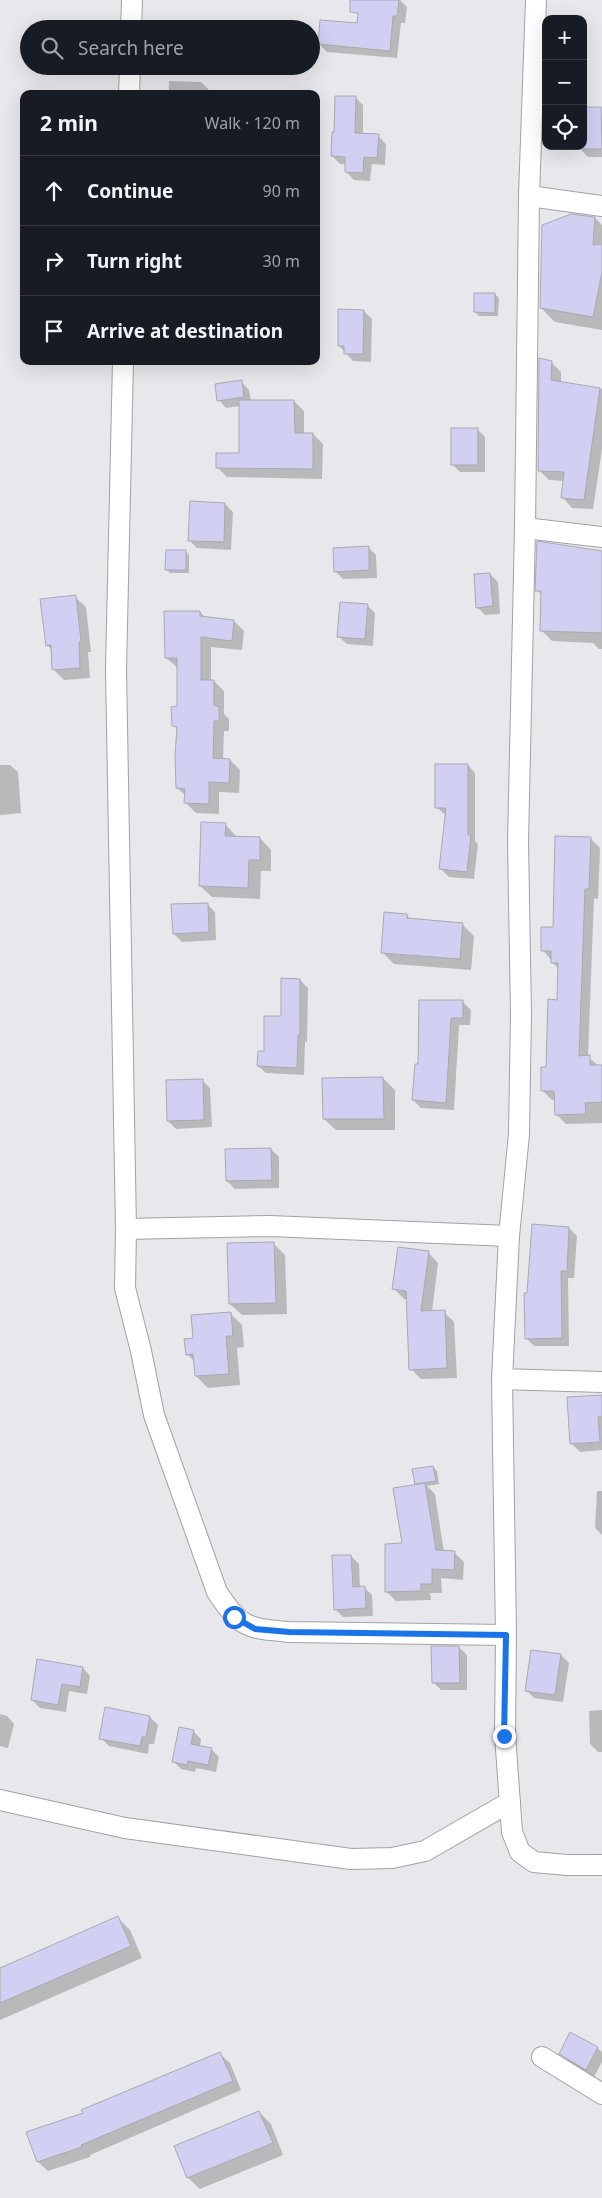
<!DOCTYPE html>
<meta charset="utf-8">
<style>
:root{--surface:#171b24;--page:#242831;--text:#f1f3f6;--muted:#9ea1a6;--line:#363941}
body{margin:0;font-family:"Noto Sans",sans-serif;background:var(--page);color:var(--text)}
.controls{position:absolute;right:15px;top:15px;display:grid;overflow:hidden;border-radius:10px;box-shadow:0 5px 20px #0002}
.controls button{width:45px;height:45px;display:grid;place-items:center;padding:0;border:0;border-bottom:1px solid var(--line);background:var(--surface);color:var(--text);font:25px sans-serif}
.stop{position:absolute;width:15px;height:15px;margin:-11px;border:4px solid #1a73e8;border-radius:50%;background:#fff}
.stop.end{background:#1a73e8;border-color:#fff;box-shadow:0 1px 5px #0008}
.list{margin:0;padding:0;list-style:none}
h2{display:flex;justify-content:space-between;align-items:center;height:65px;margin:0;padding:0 20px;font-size:21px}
h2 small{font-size:16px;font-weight:400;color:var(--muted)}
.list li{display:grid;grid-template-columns:32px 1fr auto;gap:15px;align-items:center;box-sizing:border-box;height:70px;padding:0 20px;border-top:1px solid var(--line)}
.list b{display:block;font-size:19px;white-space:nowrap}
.list em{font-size:16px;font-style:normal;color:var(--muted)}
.icon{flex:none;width:28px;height:28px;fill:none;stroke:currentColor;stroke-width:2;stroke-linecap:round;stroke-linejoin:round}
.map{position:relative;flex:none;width:602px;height:2198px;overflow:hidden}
.search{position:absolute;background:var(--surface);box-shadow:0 5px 20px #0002;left:20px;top:20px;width:300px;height:55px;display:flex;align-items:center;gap:12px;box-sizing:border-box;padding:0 18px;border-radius:28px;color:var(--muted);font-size:19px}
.panel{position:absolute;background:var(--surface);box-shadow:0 5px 20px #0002;left:20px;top:90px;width:300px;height:275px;border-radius:10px}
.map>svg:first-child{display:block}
.shadow{fill:#0003}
.building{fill:#d2d0f2;stroke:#a9a9ad}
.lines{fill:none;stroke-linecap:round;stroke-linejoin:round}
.minor-casing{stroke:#a2a2a6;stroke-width:22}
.minor{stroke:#fff;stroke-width:20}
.route{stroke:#1a73e8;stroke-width:6}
</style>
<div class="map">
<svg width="602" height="2198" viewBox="0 0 602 2198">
<rect width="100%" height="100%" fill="#e8e8ec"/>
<g class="shadow">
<path d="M361,0H400L407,7L405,23H401L397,58L327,52L319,44L359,24Z"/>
<path d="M169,81L201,82L209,90V94H169Z"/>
<path d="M356,98L363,105V135L378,136L386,144L385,165L372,164L370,181L354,180L346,172V164H340L332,156Z"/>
<path d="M601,108L602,157H588L580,149V146H583V128H587Z"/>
<path d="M595,218L602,225V330L555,322L541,308Z"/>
<path d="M495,294L499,298L498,316H479L475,312Z"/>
<path d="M364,311L372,319L371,362L353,361L339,346Z"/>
<path d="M551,362L561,372V382L602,389V449L593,509L572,508L563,498L564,481L549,480L539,470Z"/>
<path d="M241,382L249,390L251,401H294L304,411V434H313L323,444L322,479L227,477L217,467L241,454L240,406L226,408L219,400Z"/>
<path d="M477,429L485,437V472H460L452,464Z"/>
<path d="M225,504L233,512L231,550L197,548L189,540Z"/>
<path d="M368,547L376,555L377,578L343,579L335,571Z"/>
<path d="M185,551L189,555V573H170L166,569Z"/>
<path d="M602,552V649H599L593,643L552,641L541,630L543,596L537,590Z"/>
<path d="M490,574L498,582L500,614L485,615L477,607Z"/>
<path d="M75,597L86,607L91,652H88L90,678L64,680L53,669L52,650L47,645Z"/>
<path d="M367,605L375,613L373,646L347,644L339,637Z"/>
<path d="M200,612L206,618L234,621L244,631L242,650L211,647V681H214L224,691V714L229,719V731H224L223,760H230L240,770L239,793L219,792V814L196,813L186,803V796L177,788L178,730L173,725L178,707V668L166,658Z"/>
<path d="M0,765H10L18,772L21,813L0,815Z"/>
<path d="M468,765L475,773V841L478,844L474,879L449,877L441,869L447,816L437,808Z"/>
<path d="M225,824L237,837L260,838L271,850V871H261L260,899L212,897L200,886Z"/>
<path d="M590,838L600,848L598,899L594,898L588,1057L599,1066H602V1123L566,1124L556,1114L555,1100H552L543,1091L559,1001V970L543,950L554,929Z"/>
<path d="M207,904L215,912L216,940L182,942L174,934Z"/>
<path d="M407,915L411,920L462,924L474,936L471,970L394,964L382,952Z"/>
<path d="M300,980L308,988L307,1042H305L304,1075L266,1073L258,1066Z"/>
<path d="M420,1001L463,1002L471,1010L470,1025H459L454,1110L421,1108L413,1100L419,1065Z"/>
<path d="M383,1078L395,1090V1130H336L324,1119Z"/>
<path d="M202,1080L210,1088L212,1127L176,1129L168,1121Z"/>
<path d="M271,1149L279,1157V1188L235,1189L227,1181Z"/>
<path d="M569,1228L577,1236L574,1278H568L569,1346H534L526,1338L528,1295Z"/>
<path d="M273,1243L285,1255L287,1314L242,1315L230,1304Z"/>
<path d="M428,1252L438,1263L432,1312H444L454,1322L457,1378L421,1379L411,1369L407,1299H404L393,1288Z"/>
<path d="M231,1314L242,1325L244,1347L237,1348L240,1385L208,1388L196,1376L195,1362L187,1354L194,1340Z"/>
<path d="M602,1396V1450L580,1452L572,1444Z"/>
<path d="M433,1467L437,1471L439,1484L427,1486L435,1494L444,1552H454L464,1562L463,1580L441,1578L442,1593H430L431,1600L396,1601L386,1591L403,1544L418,1485L416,1484Z"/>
<path d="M597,1491H602V1535L595,1528Z"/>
<path d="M351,1556L359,1564L360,1588L364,1587L372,1595L373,1616L343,1617L335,1609Z"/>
<path d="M459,1647L467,1655V1690H441L433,1682Z"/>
<path d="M561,1655L569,1663L563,1702L534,1698L526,1690Z"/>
<path d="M83,1668L90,1676L87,1694L69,1691L66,1712L40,1708L32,1700Z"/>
<path d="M602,1710V1752H598L590,1744L589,1711Z"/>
<path d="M0,1714L7,1716L14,1724L8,1748L0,1746Z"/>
<path d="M150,1717L158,1725L154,1744H149L148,1754L109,1746L101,1738Z"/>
<path d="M193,1731L201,1739L200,1747L211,1749L219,1757L216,1772L196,1768L195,1772L181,1769L173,1761Z"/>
<path d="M118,1918L130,1930L142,1958L0,2020V1970Z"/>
<path d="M597,2048L602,2052V2062L594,2077L568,2061L560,2053Z"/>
<path d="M220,2054L230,2063L241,2090L90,2155V2157L48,2171L38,2162L28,2132L84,2113Z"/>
<path d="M259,2112L271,2124L283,2155L200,2189L188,2178Z"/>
</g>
<g class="building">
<path d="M350,0H399L397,16H393L390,51L318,44L320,20L357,23L358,13L350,12Z"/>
<path d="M335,96H356L355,133L379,134L377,158L364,157L363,173L345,172V157L331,156L332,132H334Z"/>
<path d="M586,107H601L602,149H583Z"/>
<path d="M571,214L595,217L593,245L602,244V272L593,317L540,308L542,225Z"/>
<path d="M474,293H495V313L474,312Z"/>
<path d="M338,309L364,310L363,354H344V346H338Z"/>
<path d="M539,358L552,361L551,380L600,388L584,500L561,498L564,472L538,471Z"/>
<path d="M242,380L244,397L217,401L215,384Z"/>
<path d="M239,400H294L295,433H313V469L216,468V453H239Z"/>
<rect x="451" y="428" width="27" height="37"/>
<path d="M190,501L225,503L224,542L188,541Z"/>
<path d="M537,541L602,551V633L540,631L541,591H535Z"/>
<path d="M369,546V570L334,572L333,548Z"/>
<path d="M166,550H186V570H165Z"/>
<path d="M490,573L493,606L476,608L474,574Z"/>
<path d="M76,595L81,641L79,642L80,668L52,670L51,645L46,646L40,599Z"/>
<path d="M340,602L368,604L365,639L337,637Z"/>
<path d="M164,611H200V616L234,620L232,641L201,637V680H214V705L219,707V721H214L213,758L230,759L229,783L209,782V804L184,803L185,789L176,788L175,755L177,727L172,726L171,707L177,706V658H165Z"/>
<path d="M435,764H468V835H471L467,872L439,869L446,808H435Z"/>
<path d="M201,822L226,823L225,836L260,837V860H249L248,888L199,886Z"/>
<path d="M555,836L591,837L589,889H585L579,1056L590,1055V1065H602V1102L585,1103L586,1114L555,1115L554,1091H541V1067H546L548,999L557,1000L558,963H551V951H541V927H553Z"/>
<path d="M208,903L209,932L173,934L171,904Z"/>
<path d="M384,912L407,914V918L463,923L460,959L381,953Z"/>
<path d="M281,978L300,979V1035H298L297,1068L257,1066L258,1051H264V1016H281Z"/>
<path d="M419,1000H463V1018H451L446,1103L412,1100L415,1064H418Z"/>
<path d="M383,1077L384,1119H323L322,1078Z"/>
<path d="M203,1079L204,1120L167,1121L166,1080Z"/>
<path d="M271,1148L272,1180L226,1181L225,1149Z"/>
<path d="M532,1224L569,1227L567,1271H561L562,1338L525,1339L524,1293H527Z"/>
<path d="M274,1242L276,1303L229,1304L227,1243Z"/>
<path d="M398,1247L429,1251L421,1311L445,1310L447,1368L409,1370L406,1291L392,1289Z"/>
<path d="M231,1312L233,1336H226L229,1374L195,1376L193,1354L186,1355L184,1339L193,1338L191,1315Z"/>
<path d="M602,1395V1417H598L600,1442L570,1444L567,1397Z"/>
<path d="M433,1466L436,1481L415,1484L412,1469Z"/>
<path d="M425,1483L436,1550L455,1551L454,1570L432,1569V1584H421V1591L385,1592V1544L402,1543L393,1488Z"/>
<path d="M332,1555H351L353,1587L365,1586L366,1608L334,1610Z"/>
<path d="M431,1646H459L460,1683H432Z"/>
<path d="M531,1650L561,1654L555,1695L525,1691Z"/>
<path d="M37,1659L83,1667L80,1687L62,1684L58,1705L31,1700Z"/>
<path d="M105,1707L150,1716L146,1737H142L140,1746L99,1739Z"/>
<path d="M179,1727L194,1730L191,1744L212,1748L208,1765L188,1761L187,1765L172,1762Z"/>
<path d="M118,1916L131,1946L0,2003V1968Z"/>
<path d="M570,2032L598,2047L586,2070L559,2054Z"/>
<path d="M220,2052L233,2081L81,2145L82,2147L37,2162L26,2132L83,2113L81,2110Z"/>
<path d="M259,2111L273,2143L187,2178L174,2146Z"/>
</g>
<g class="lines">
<defs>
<g id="minor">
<path d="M536,0L529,196L525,528L518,842L521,1014L519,1134L509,1236L502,1379L506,1635L505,1735L512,1832L520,1852L534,1862L567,1865H602"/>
<path d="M131,29L132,0"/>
<path d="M129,94L130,66"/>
<path d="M529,196L602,206"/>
<path d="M123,361L116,669L126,1229L125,1288L141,1351L154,1415L217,1592C241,1628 246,1628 289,1632L506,1635"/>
<path d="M525,528L602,537"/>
<path d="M126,1229L270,1226L509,1236"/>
<path d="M502,1379L602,1382"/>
<path d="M0,1800L125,1828L351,1859L392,1858L425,1851L510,1802"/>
<path d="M542,2057L602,2094"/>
</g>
</defs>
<use href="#minor" class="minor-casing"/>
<use href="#minor" class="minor"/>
</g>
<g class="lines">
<path class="route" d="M234,1617L255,1629L289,1632L506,1635L504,1736"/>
</g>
</svg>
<div class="controls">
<button>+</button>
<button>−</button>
<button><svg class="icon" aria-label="locate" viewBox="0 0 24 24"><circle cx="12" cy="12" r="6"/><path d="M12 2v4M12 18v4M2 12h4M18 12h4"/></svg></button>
</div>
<div class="stop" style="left:234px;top:1617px"></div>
<div class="stop end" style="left:504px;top:1736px"></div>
<div class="search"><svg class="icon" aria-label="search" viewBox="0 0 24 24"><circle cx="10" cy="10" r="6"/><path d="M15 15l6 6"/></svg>Search here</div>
<section class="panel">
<h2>2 min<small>Walk · 120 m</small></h2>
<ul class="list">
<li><svg class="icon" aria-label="ahead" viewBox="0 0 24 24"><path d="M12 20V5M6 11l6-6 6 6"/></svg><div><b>Continue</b></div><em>90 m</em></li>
<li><svg class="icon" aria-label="right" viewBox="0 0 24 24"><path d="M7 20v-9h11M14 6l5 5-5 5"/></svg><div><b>Turn right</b></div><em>30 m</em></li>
<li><svg class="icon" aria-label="arrive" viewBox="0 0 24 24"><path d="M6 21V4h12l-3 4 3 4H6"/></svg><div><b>Arrive at destination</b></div></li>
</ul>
</section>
</div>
